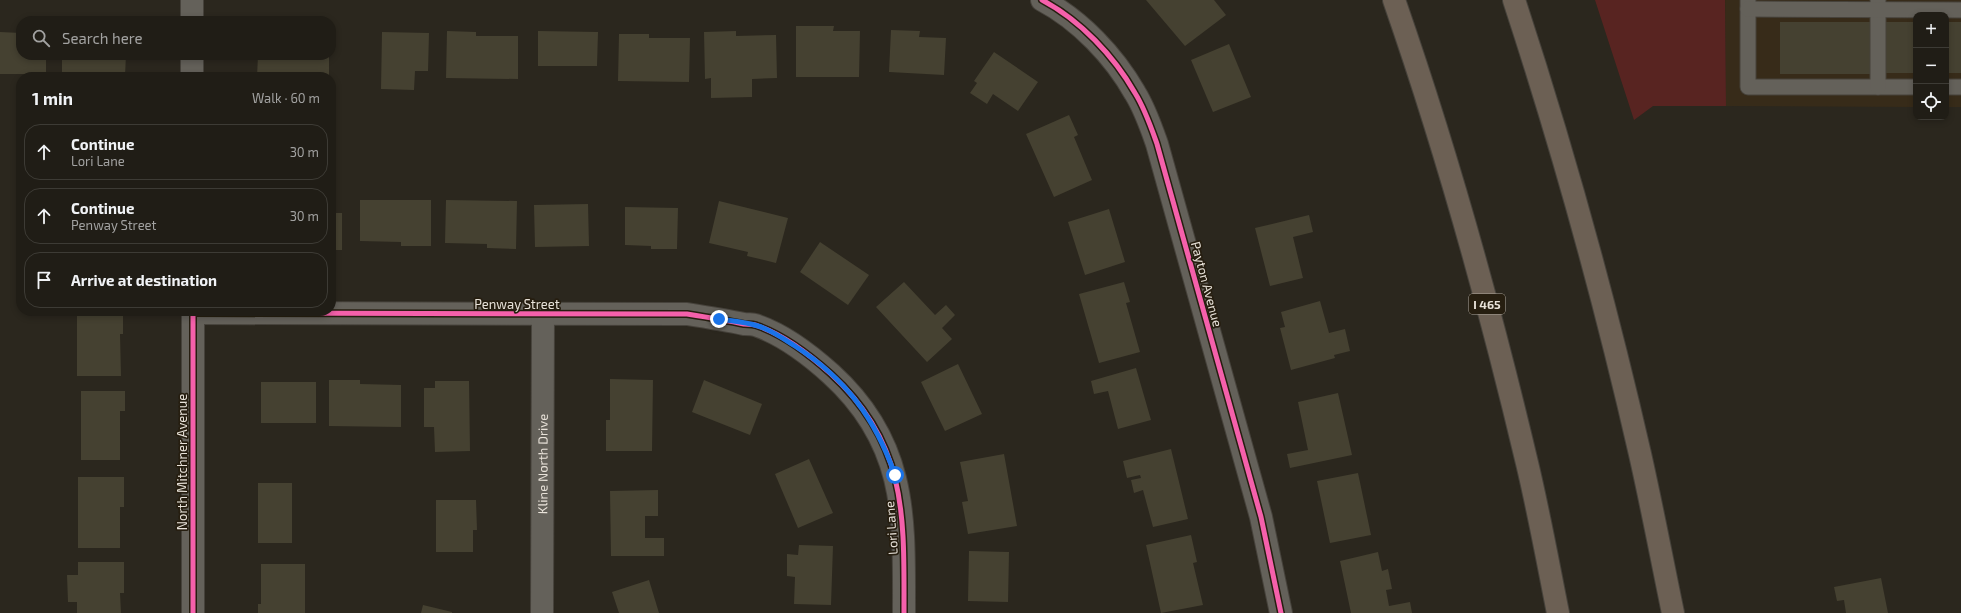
<!DOCTYPE html>
<meta charset="utf-8">
<style>
:root{--surface:#201d16;--page:#28261f;--text:#f1f3f6;--muted:#a2a2a1;--line:#3d3b35}
body{margin:0;font-family:"Exo 2",sans-serif;background:var(--page);color:var(--text)}
.controls{position:absolute;right:12px;top:12px;display:grid;overflow:hidden;border-radius:8px;box-shadow:0 2px 6px #0003}
.controls button{width:36px;height:36px;display:grid;place-items:center;padding:0;border:0;border-bottom:1px solid var(--line);background:var(--surface);color:var(--text);font:20px sans-serif}
.stop{position:absolute;width:12px;height:12px;margin:-9px;border:3px solid #1a73e8;border-radius:50%;background:#fff}
.stop.end{background:#1a73e8;border-color:#fff;box-shadow:0 1px 4px #0008}
.list{margin:0;padding:0;list-style:none}
h2{display:flex;justify-content:space-between;align-items:center;height:52px;margin:0;padding:0 16px;font-size:17px}
h2 small{font-size:13px;font-weight:400;color:var(--muted)}
.list li{display:grid;grid-template-columns:26px 1fr auto;gap:12px;align-items:center;box-sizing:border-box;height:56px;margin:0 8px 8px;padding:0 8px;border:1px solid var(--line);border-radius:16px}
.list b{display:block;font-size:15px;white-space:nowrap}
.list p{margin:0;font-size:13px;white-space:nowrap;color:var(--muted)}
.list em{font-size:13px;font-style:normal;color:var(--muted)}
.icon{flex:none;width:22px;height:22px;fill:none;stroke:currentColor;stroke-width:2;stroke-linecap:round;stroke-linejoin:round}
.map{position:relative;flex:none;width:1961px;height:613px;overflow:hidden}
.search{position:absolute;background:var(--surface);box-shadow:0 2px 6px #0003;left:16px;top:16px;width:320px;height:44px;display:flex;align-items:center;gap:10px;box-sizing:border-box;padding:0 14px;border-radius:16px;color:var(--muted);font-size:15px}
.panel{position:absolute;background:var(--surface);box-shadow:0 2px 6px #0003;left:16px;top:72px;width:320px;height:244px;border-radius:16px}
.map>svg:first-child{display:block}
.built{fill:#372b19}
.green{fill:#582421}
.building{fill:#454131}
.lines{fill:none;stroke-linecap:round;stroke-linejoin:round}
.lane-casing{stroke:#46423b;stroke-width:17}
.street-casing{stroke:#46423b;stroke-width:24}
.highway-casing{stroke:#46423b;stroke-width:24}
.lane{stroke:#64615a;stroke-width:15}
.street{stroke:#64615a;stroke-width:22}
.highway{stroke:#6c6054;stroke-width:22}
.cycleway-casing{stroke:#261e10;stroke-width:8}
.cycleway{stroke:#f560ab;stroke-width:5}
.route{stroke:#1a73e8;stroke-width:5}
.labels{text-anchor:middle;dominant-baseline:central;stroke-width:3.5;stroke-linejoin:round;paint-order:stroke}
.shield{fill:#261e10;stroke:#aea79d;stroke-width:1}
.shield-label{font-size:12px;font-weight:bold;fill:#e8e2d9}
.street-label{font-size:13px;fill:#e8e2d9;stroke:#261e10}
</style>
<div class="map">
<svg width="1961" height="613" viewBox="0 0 1961 613">
<rect width="100%" height="100%" fill="#2b271e"/>
<path class="built" d="M1725,0H1961V107H1946V15H1916V107L1726,106Z"/>
<path class="green" d="M1595,0H1725L1726,106H1653L1634,120Z"/>
<g class="building">
<path d="M1146,0H1214L1226,15L1185,46Z"/>
<path d="M1780,22H1872L1871,74H1780Z"/>
<rect x="1883" y="22" width="33" height="51"/>
<rect x="1946" y="22" width="15" height="51"/>
<path d="M796,26H834L833,31H860L859,77H796Z"/>
<path d="M891,30L920,31L919,37L946,38L944,75L889,72Z"/>
<path d="M447,31L476,32V36H518V79L446,78Z"/>
<path d="M538,31L598,32L597,66H538Z"/>
<path d="M736,31V36L776,35L777,78L752,79V97L711,98V78L705,79L704,32Z"/>
<path d="M0,32L21,33V55H46V74H0Z"/>
<path d="M382,32L429,33L428,71H415L414,90L381,89Z"/>
<path d="M619,34H649V38H690L689,82L618,81Z"/>
<path d="M1229,44L1251,97L1213,112L1191,60Z"/>
<path d="M994,52L1038,82L1018,111L993,94L987,104L970,93L977,83L974,81Z"/>
<path d="M62,55H126L125,76L76,77V75L62,74Z"/>
<path d="M258,55H329V77H257Z"/>
<path d="M1069,115L1078,135L1074,137L1092,180L1054,197L1026,134Z"/>
<path d="M360,200H431V246H401V242L360,241Z"/>
<path d="M446,200L517,201L516,249L487,248V244L445,243Z"/>
<path d="M719,201L788,218L776,263L747,256L748,252L709,243Z"/>
<path d="M588,204L589,246L535,247L534,205Z"/>
<path d="M625,207L678,208L677,249H651V246L625,245Z"/>
<path d="M1109,209L1125,262L1085,275L1068,222Z"/>
<rect x="331" y="213" width="11" height="37"/>
<path d="M1309,215L1313,232L1293,237L1303,278L1270,286L1255,228Z"/>
<path d="M820,242L869,275L848,305L800,272Z"/>
<path d="M904,282L935,315L946,305L955,315L942,328L952,339L927,362L876,307Z"/>
<path d="M1124,282L1130,302L1126,303L1140,352L1099,363L1079,294Z"/>
<path d="M1320,301L1329,333L1345,329L1350,351L1334,355L1335,358L1291,370L1280,328L1285,327L1281,312Z"/>
<path d="M77,311H123V334H120L121,376H77Z"/>
<path d="M958,364L982,414L945,431L921,382Z"/>
<path d="M1136,368L1151,420L1118,429L1108,391L1094,394L1091,381Z"/>
<path d="M610,379L653,380L652,451H606V420H610Z"/>
<path d="M329,380H360V384L401,385V427L329,426Z"/>
<path d="M704,380L762,404L750,435L692,412Z"/>
<path d="M435,381H469L470,451L435,452L434,427H424V388H435Z"/>
<rect x="261" y="382" width="55" height="41"/>
<path d="M81,391H125V411H120V460H81Z"/>
<path d="M1338,393L1352,455L1290,468L1287,454L1308,450L1298,402Z"/>
<path d="M1171,449L1188,519L1153,527L1143,490L1134,493L1131,480L1141,478L1140,475L1127,478L1123,461Z"/>
<path d="M1004,454L1017,526L968,534L962,502L968,501L960,462Z"/>
<path d="M809,459L833,513L798,528L775,474Z"/>
<path d="M1358,473L1371,535L1330,543L1317,481Z"/>
<path d="M78,477H124V507H120V548H78Z"/>
<rect x="258" y="483" width="34" height="60"/>
<path d="M658,490V516H645V538H664V556H611L610,491Z"/>
<path d="M436,500H476L477,530H473V552H436Z"/>
<path d="M1191,535L1197,562L1193,563L1203,605L1161,613L1146,545Z"/>
<path d="M799,545L833,546L831,605L794,604L795,577L787,576V554L798,555Z"/>
<path d="M969,551L1009,552L1008,602L968,601Z"/>
<path d="M1378,552L1382,571L1388,569L1392,589L1386,590L1389,606L1410,602L1412,613H1351L1340,561Z"/>
<path d="M78,562H124V593H120L121,613H77V602H68L67,575H78Z"/>
<path d="M261,564H305V613H258V604H261Z"/>
<path d="M1881,578L1888,613H1846L1844,600L1837,601L1834,587Z"/>
<path d="M649,580L659,613H619L612,592Z"/>
<path d="M423,605L452,612V613H421Z"/>
</g>
<g class="lines">
<defs>
<g id="lane">
<path d="M1748,0V87H1916"/>
<path d="M1878,0V87"/>
<path d="M1748,9L1961,10"/>
<path d="M1946,87H1961"/>
</g>
<g id="street">
<path d="M192,0V21"/>
<path d="M1042,0C1080,20 1114,56 1135,93C1145,109 1151,127 1157,144L1261,517L1281,613"/>
<path d="M192,55V77"/>
<path d="M193,313L687,314C706,317 725,320 744,324C748,324 754,324 758,326C786,336 810,355 831,374C908,444 904,518 904,613"/>
<path d="M193,613V311"/>
<path id="s1" d="M542,613L543,315"/>
</g>
<g id="highway">
<path d="M1394,0C1447,152 1490,307 1527,463C1539,513 1548,563 1558,613"/>
<path d="M1514,0C1563,149 1605,301 1640,454C1652,507 1662,560 1673,613"/>
</g>
</defs>
<use href="#lane" class="lane-casing"/>
<use href="#street" class="street-casing"/>
<use href="#highway" class="highway-casing"/>
<use href="#lane" class="lane"/>
<use href="#street" class="street"/>
<use href="#highway" class="highway"/>
<defs>
<g id="cycleway">
<path d="M1042,0C1080,20 1114,56 1135,93C1145,109 1151,127 1157,144L1261,517L1281,613"/>
<path d="M193,313L687,314C706,317 725,320 744,324C748,324 754,324 758,326C786,336 810,355 831,374C908,444 904,518 904,613"/>
<path d="M193,613V311"/>
</g>
</defs>
<use href="#cycleway" class="cycleway-casing"/>
<use href="#cycleway" class="cycleway"/>
</g>
<g class="lines">
<path class="route" d="M719,319C731,321 745,322 758,326C771,330 784,339 795,346C846,379 875,418 895,475"/>
</g>
<g class="labels">
<rect class="shield" x="1469" y="294" width="36" height="20" rx="3"/>
<g class="shield-label">
<text x="1487" y="304">I 465</text>
</g>
<g class="street-label">
<text transform="translate(1207 284) rotate(75)">Payton Avenue</text>
<text x="517" y="304">Penway Street</text>
<text transform="translate(182 462) rotate(-90)">North Mitchner Avenue</text>
<text stroke="none"><textPath href="#s1" startOffset="149">Kline North Drive</textPath></text>
<text transform="translate(891 528) rotate(-94)">Lori Lane</text>
</g>
</g>
</svg>
<div class="controls">
<button>+</button>
<button>−</button>
<button><svg class="icon" aria-label="locate" viewBox="0 0 24 24"><circle cx="12" cy="12" r="6"/><path d="M12 2v4M12 18v4M2 12h4M18 12h4"/></svg></button>
</div>
<div class="stop" style="left:895px;top:475px"></div>
<div class="stop end" style="left:719px;top:319px"></div>
<div class="search"><svg class="icon" aria-label="search" viewBox="0 0 24 24"><circle cx="10" cy="10" r="6"/><path d="M15 15l6 6"/></svg>Search here</div>
<section class="panel">
<h2>1 min<small>Walk · 60 m</small></h2>
<ul class="list">
<li><svg class="icon" aria-label="ahead" viewBox="0 0 24 24"><path d="M12 20V5M6 11l6-6 6 6"/></svg><div><b>Continue</b><p>Lori Lane</p></div><em>30 m</em></li>
<li><svg class="icon" aria-label="ahead" viewBox="0 0 24 24"><path d="M12 20V5M6 11l6-6 6 6"/></svg><div><b>Continue</b><p>Penway Street</p></div><em>30 m</em></li>
<li><svg class="icon" aria-label="arrive" viewBox="0 0 24 24"><path d="M6 21V4h12l-3 4 3 4H6"/></svg><div><b>Arrive at destination</b></div></li>
</ul>
</section>
</div>
